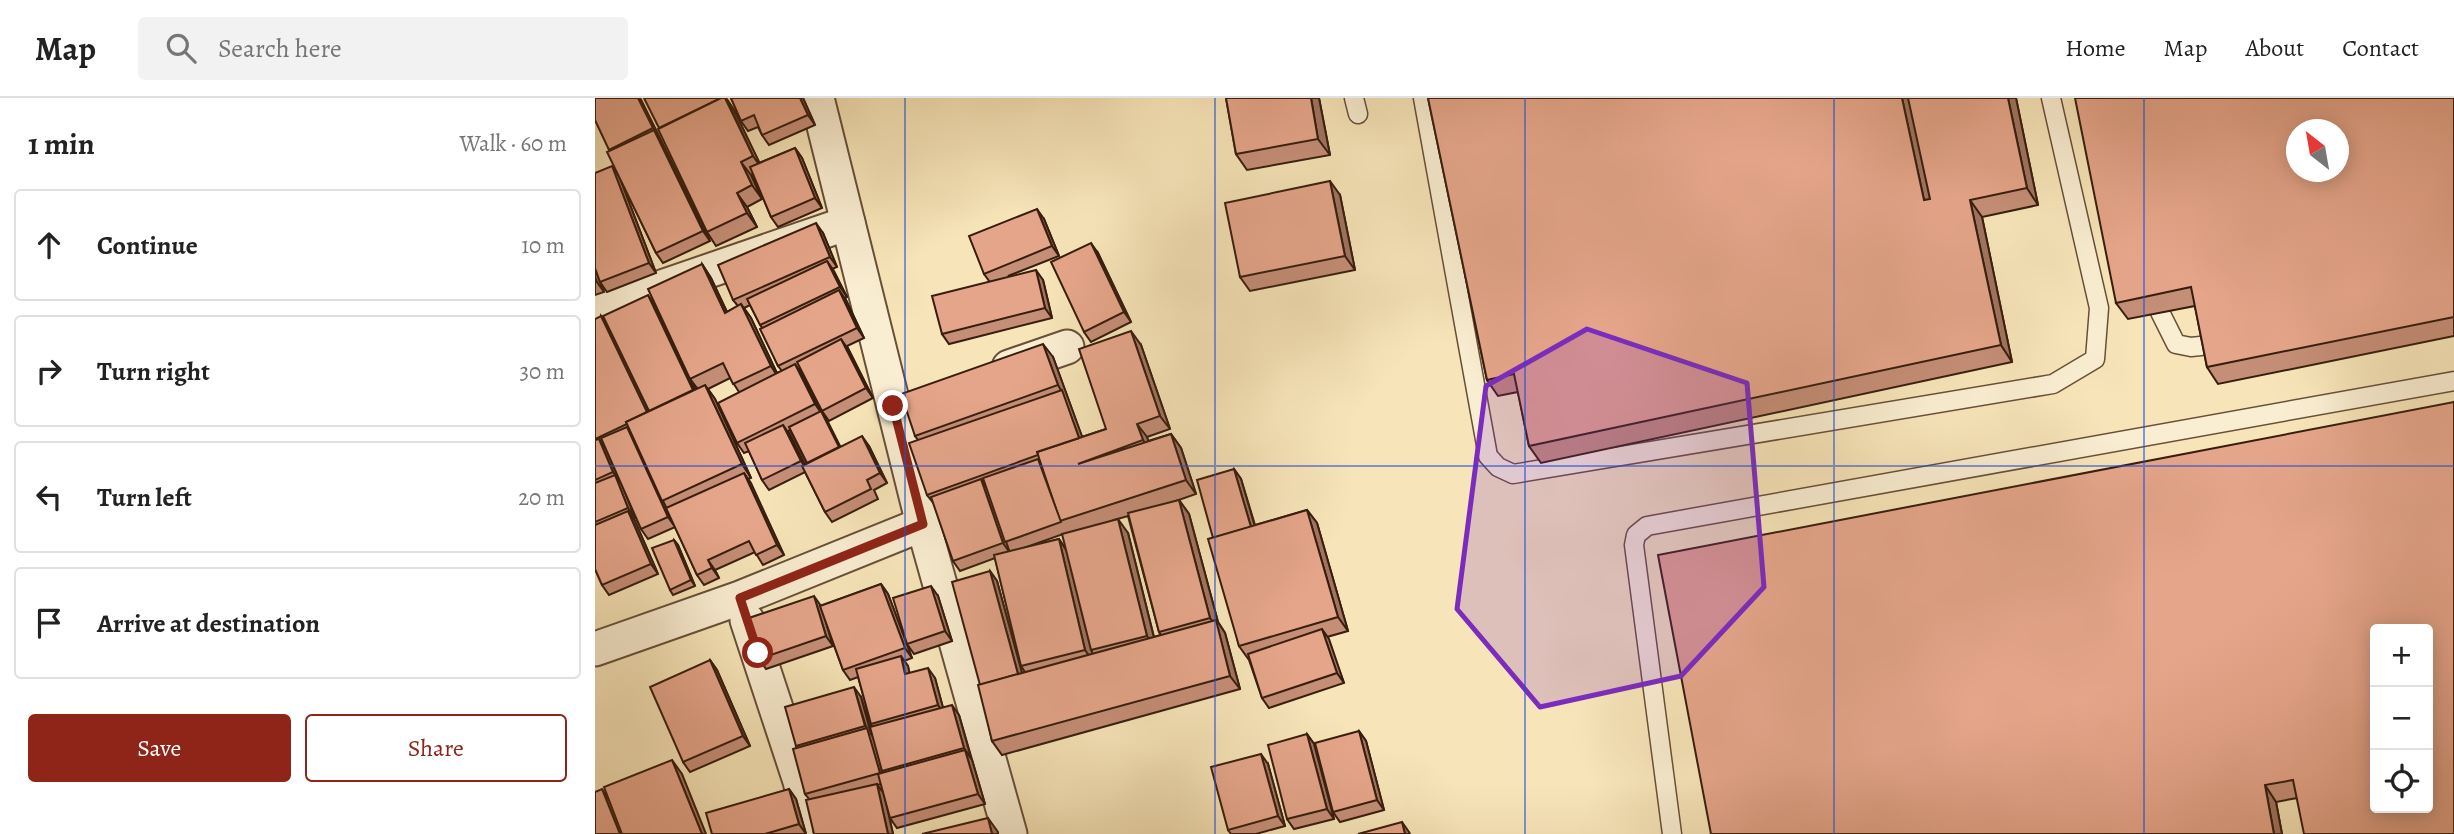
<!DOCTYPE html>
<meta charset="utf-8">
<style>
:root{--surface:#fff;--page:#f2f2f2;--text:#222;--muted:#767676;--line:#e0e0e0;--accent:#8f2418}
body{margin:0;font-family:Alegreya,serif;background:var(--page);color:var(--text)}
.controls{position:absolute;right:21px;bottom:21px;display:grid;overflow:hidden;border-radius:7px;box-shadow:0 4px 18px #0003}
.controls button{width:63px;height:63px;display:grid;place-items:center;padding:0;border:0;border-bottom:2px solid var(--line);background:var(--surface);color:var(--text);font:35px sans-serif}
.compass{position:absolute;left:1691px;top:21px;width:63px;height:63px;border-radius:50%;background:var(--surface);box-shadow:0 4px 18px #0003;rotate:329deg}
.stop{position:absolute;width:21px;height:21px;margin:-16px;border:5px solid #8f2418;border-radius:50%;background:#fff}
.stop.end{background:#8f2418;border-color:#fff;box-shadow:0 2px 7px #0008}
.list{margin:0;padding:0;list-style:none}
h2{display:flex;justify-content:space-between;align-items:center;height:91px;margin:0;padding:0 28px;font-size:30px}
h2 small{font-size:23px;font-weight:400;color:var(--muted)}
.list li{display:grid;grid-template-columns:46px 1fr auto;gap:21px;align-items:center;box-sizing:border-box;height:112px;margin:0 14px 14px;padding:0 14px;border:2px solid var(--line);border-radius:7px}
.list b{display:block;font-size:26px;white-space:nowrap}
.list em{font-size:23px;font-style:normal;color:var(--muted)}
.actions{display:flex;gap:14px;padding:21px 28px}
.actions a{flex:1;padding:16px 0;border:2px solid var(--accent);border-radius:7px;text-align:center;font-size:24px;color:var(--accent)}
.actions .main{background:var(--accent);color:#fff}
.icon{flex:none;width:38px;height:38px;fill:none;stroke:currentColor;stroke-width:2;stroke-linecap:round;stroke-linejoin:round}
.map{position:relative;flex:none;width:1859px;height:736px;overflow:hidden}
header{display:flex;align-items:center;gap:42px;box-sizing:border-box;height:98px;padding:0 35px;background:var(--surface);border-bottom:2px solid var(--line)}
header strong{font-size:33px}
nav{display:flex;gap:38px;margin-inline-start:auto;font-size:24px}
.search{width:490px;height:63px;background:var(--page);display:flex;align-items:center;gap:18px;box-sizing:border-box;padding:0 24px;border-radius:7px;color:var(--muted);font-size:26px}
main{display:flex}
aside{flex:1;background:var(--surface)}
.map>svg:first-child{display:block}
.lines{fill:none;stroke-linecap:round;stroke-linejoin:round}
.lane-casing{stroke:#684f39;stroke-width:21}
.street-casing{stroke:#684f39;stroke-width:37}
.lane{stroke:#faeed2;stroke-width:18}
.street{stroke:#faeed2;stroke-width:33}
.wall{fill:#c58e77;stroke:#381d0e;stroke-width:2;fill-rule:evenodd}
.shaded-wall{fill:#a07461;stroke:#381d0e;stroke-width:2}
.building{fill:#e5a58a;stroke:#381d0e;stroke-width:2;fill-rule:evenodd}
.route{stroke:#8f2418;stroke-width:9}
.marked{fill:#7b2cbf;fill-opacity:0.2;stroke:#7b2cbf;stroke-width:5;stroke-linejoin:round}
.grid{fill:none;stroke:#1d4ed8;stroke-width:2;stroke-opacity:0.55}
</style>
<header>
<strong>Map</strong>
<div class="search"><svg class="icon" aria-label="search" viewBox="0 0 24 24"><circle cx="10" cy="10" r="6"/><path d="M15 15l6 6"/></svg>Search here</div>
<nav><a>Home</a><a>Map</a><a>About</a><a>Contact</a></nav>
</header>
<main>
<aside>
<h2>1 min<small>Walk · 60 m</small></h2>
<ul class="list">
<li><svg class="icon" aria-label="ahead" viewBox="0 0 24 24"><path d="M12 20V5M6 11l6-6 6 6"/></svg><div><b>Continue</b></div><em>10 m</em></li>
<li><svg class="icon" aria-label="right" viewBox="0 0 24 24"><path d="M7 20v-9h11M14 6l5 5-5 5"/></svg><div><b>Turn right</b></div><em>30 m</em></li>
<li><svg class="icon" aria-label="left" viewBox="0 0 24 24"><path d="M17 20v-9H6M10 6l-5 5 5 5"/></svg><div><b>Turn left</b></div><em>20 m</em></li>
<li><svg class="icon" aria-label="arrive" viewBox="0 0 24 24"><path d="M6 21V4h12l-3 4 3 4H6"/></svg><div><b>Arrive at destination</b></div></li>
</ul>
<div class="actions"><a class="main">Save</a><a>Share</a></div>
</aside>
<div class="map">
<svg width="1859" height="736" viewBox="0 0 1859 736">
<rect width="100%" height="100%" fill="#f7e5b9"/>
<filter id="stains"><feTurbulence type="fractalNoise" baseFrequency=".00286" numOctaves="4"/><feColorMatrix values="0 0 0 0 .2 0 0 0 0 .09 0 0 0 0 .02 0 0 0 .5 -.17"/></filter>
<radialGradient id="worn" r=".72"><stop offset=".6" stop-color="#630" stop-opacity="0"/><stop offset="1" stop-color="#630" stop-opacity=".3"/></radialGradient>
<g class="lines">
<defs>
<g id="lane">
<path d="M759,0L763,16"/>
<path d="M828,0L893,358L903,369L918,376L1458,286L1500,261L1504,210L1456,0"/>
<path d="M1565,214L1581,246L1596,249L1615,247"/>
<path d="M1077,736L1039,447L1041,437L1052,428L1859,283"/>
</g>
<g id="street">
<path d="M222,0L328,426L415,736"/>
<path d="M0,212L253,125"/>
<path d="M414,269L472,249"/>
<path d="M152,522L205,683L217,736"/>
<path d="M0,551L145,500L328,426"/>
</g>
</defs>
<use href="#lane" class="lane-casing"/>
<use href="#street" class="street-casing"/>
<use href="#lane" class="lane"/>
<use href="#street" class="street"/>
</g>
<g class="wall">
<path d="M45,0L115,143L68,165L61,155L25,80L61,175L12,194L5,184L24,78L15,53L0,22Z"/>
<path d="M131,0L139,12L164,65L200,50L207,60L227,110L183,129L176,119L158,76L156,77L167,101L152,109L162,129L121,148L112,134Z"/>
<path d="M136,0H208L220,27L174,47L167,37L163,29L153,33L146,23Z"/>
<path d="M631,0H724L735,57L652,72L641,56Z"/>
<path d="M833,0H1421L1443,107L1387,119L1417,264L946,365L934,348L923,294L903,298L892,282Z"/>
<path d="M1859,0V238L1623,286L1612,269L1600,208L1533,221L1521,205Z"/>
<path d="M745,97L760,172L655,193L645,179Z"/>
<path d="M449,121L464,158L413,178L448,182L457,220L354,246L347,236L394,183L389,176Z"/>
<path d="M228,135L242,169L237,171L252,199L250,200L269,240L252,248L278,300L234,323L227,313L205,271H204L245,349L274,348L292,385L279,392L283,401L237,424L230,414L210,374L174,392L167,382L154,353L149,355L142,345L144,294L135,280L113,291L120,301L156,380L153,381L189,457L168,467L160,454L120,472L124,480L109,487L102,477L80,429L53,441L46,431L33,401L40,420L39,421L63,476L14,497L7,487L0,471V342H1L0,340L6,218L13,228L100,291L102,290L95,281L107,166L116,180L132,214L143,208L138,202ZM155,207L167,230L183,268L187,273L182,275L156,220L149,210ZM195,332L212,366L210,367L193,333Z"/>
<path d="M503,155L536,224L496,244L489,234Z"/>
<path d="M0,171L9,194L0,197Z"/>
<path d="M546,247L575,331L552,339L553,343L576,336L586,350L601,396L578,404L584,402L594,416L623,524L630,535L645,591L407,657L397,643L385,586L395,473L402,483L427,575L430,574L426,568L400,460L365,473L358,463L339,406L332,397L323,342L320,338L458,259L487,339L511,331ZM533,418L564,534L566,537L559,539L533,435L519,422ZM468,436L472,453L464,441L426,451Z"/>
<path d="M1859,304L1702,700L1681,704L1687,736H1116Z"/>
<path d="M639,371L646,381L660,427L712,412L722,425L753,533L732,539L749,585L674,610L667,600L654,562L644,548L618,440Z"/>
<path d="M79,442L83,447L100,488L78,497L75,492Z"/>
<path d="M286,486L293,496L317,560L309,563L313,568L314,575L340,580L348,610L364,617L390,706L302,730L295,720L286,686L282,687L289,696L298,736H219L214,701L210,696L202,650L201,648L266,599L278,638L277,629L276,626L263,579L255,582L248,572L229,520L238,548L171,571L164,561L225,508Z"/>
<path d="M343,498L357,543L319,556L312,546Z"/>
<path d="M115,562L122,572L155,648L95,674L88,664Z"/>
<path d="M764,633L771,643L789,712L745,724L738,714Z"/>
<path d="M712,636L719,646L739,721L699,731L692,721Z"/>
<path d="M673,666L690,728L661,736H636L633,732Z"/>
<path d="M194,691L201,701L211,736H117Z"/>
</g>
<g class="shaded-wall">
<path d="M43,0H45L65,40L58,30Z"/>
<path d="M131,0L139,12L168,72L158,58Z"/>
<path d="M205,0H208L220,27L213,17Z"/>
<path d="M716,0H724L735,57L723,41Z"/>
<path d="M1307,0H1315L1340,119L1329,102Z"/>
<path d="M1413,0H1421L1443,107L1432,90Z"/>
<path d="M59,32L66,42L115,143L108,133Z"/>
<path d="M200,50L207,60L227,110L220,100Z"/>
<path d="M146,64L156,77L167,101L157,87Z"/>
<path d="M17,68L24,78L61,175L54,165Z"/>
<path d="M735,83L745,97L760,172L750,158Z"/>
<path d="M142,95L152,109L162,129L152,115Z"/>
<path d="M1375,102L1387,119L1417,264L1406,247Z"/>
<path d="M442,111L449,121L464,158L457,148Z"/>
<path d="M221,125L228,135L242,169L235,159Z"/>
<path d="M496,145L503,155L536,224L529,214Z"/>
<path d="M232,163L239,173L252,199L245,189Z"/>
<path d="M107,166L116,180L139,229L130,215Z"/>
<path d="M0,171L9,194L2,184L0,179Z"/>
<path d="M441,172L448,182L457,220L450,210Z"/>
<path d="M244,192L251,202L269,240L262,230Z"/>
<path d="M53,197L60,207L106,303L99,293Z"/>
<path d="M146,206L156,220L185,282L176,268Z"/>
<path d="M6,218L13,228L60,326L52,316Z"/>
<path d="M536,233L546,247L575,331L565,318Z"/>
<path d="M246,241L253,251L278,300L271,290Z"/>
<path d="M448,246L458,259L492,352L485,342L467,294L463,287Z"/>
<path d="M200,266L207,276L227,316L220,306Z"/>
<path d="M110,287L120,301L156,380L147,366Z"/>
<path d="M226,313L230,318L248,354L244,349Z"/>
<path d="M542,326L552,339L557,356L548,342Z"/>
<path d="M188,327L195,337L213,373L206,363Z"/>
<path d="M32,329L70,407L80,429L73,419Z"/>
<path d="M576,336L586,350L601,396L591,382Z"/>
<path d="M267,338L274,348L292,385L285,375Z"/>
<path d="M4,341L11,351L25,384L18,374Z"/>
<path d="M639,371L646,381L663,439L656,429Z"/>
<path d="M149,375L156,385L189,457L182,447Z"/>
<path d="M20,377L27,387L40,420L33,410Z"/>
<path d="M386,381L393,391L415,455L408,445Z"/>
<path d="M584,402L594,416L623,524L630,535L645,591L635,578L623,531L615,520Z"/>
<path d="M712,412L722,425L753,533L743,519Z"/>
<path d="M33,413L40,423L63,476L56,466Z"/>
<path d="M523,421L533,435L562,552L552,538Z"/>
<path d="M464,441L473,455L500,566L490,552Z"/>
<path d="M79,442L83,447L100,488L96,482Z"/>
<path d="M113,462L120,472L124,480L117,470Z"/>
<path d="M395,473L402,483L430,586L423,576Z"/>
<path d="M286,486L293,496L317,560L310,550Z"/>
<path d="M336,488L343,498L357,543L350,533Z"/>
<path d="M219,498L226,508L238,548L231,538Z"/>
<path d="M727,531L734,541L749,585L742,575Z"/>
<path d="M306,558L313,568L317,586L310,576Z"/>
<path d="M115,562L122,572L155,648L148,638Z"/>
<path d="M333,570L340,580L350,617L343,607Z"/>
<path d="M259,589L266,599L276,636L279,640L287,673L290,677L285,675Z"/>
<path d="M357,607L364,617L376,660L369,650Z"/>
<path d="M764,633L771,643L789,712L782,702Z"/>
<path d="M712,636L719,646L739,721L732,711Z"/>
<path d="M370,652L377,662L390,706L383,696Z"/>
<path d="M666,656L673,666L690,728L683,718Z"/>
<path d="M77,662L87,676L111,736H107Z"/>
<path d="M282,686L289,696L298,736H293Z"/>
<path d="M1670,687L1681,704L1687,736H1679Z"/>
<path d="M7,691L16,705L29,736H25Z"/>
<path d="M194,691L201,701L211,736L204,726Z"/>
<path d="M393,720L403,734V736H397Z"/>
<path d="M807,724L814,734L815,736H810Z"/>
</g>
<g class="building">
<path d="M0,0H43L58,30L14,52L0,22Z"/>
<path d="M49,0H126L64,30Z"/>
<path d="M126,0H130L158,58L146,64L157,87L142,95L152,115L112,134L63,31Z"/>
<path d="M136,0H205L213,17L167,37L159,17L146,23Z"/>
<path d="M631,0H716L723,41L641,56Z"/>
<path d="M833,0H1307L1329,102L1335,101L1313,0H1413L1432,90L1375,102L1406,247L934,348L919,276L892,282Z"/>
<path d="M1480,0H1859V219L1612,269L1596,189L1521,205ZM1702,32H1744V74H1702Z"/>
<path d="M59,32L108,133L61,155L12,54Z"/>
<path d="M200,50L220,100L176,119L155,69Z"/>
<path d="M17,68L54,165L5,184L0,170V75Z"/>
<path d="M735,83L750,158L645,179L630,105Z"/>
<path d="M442,111L457,148L389,176L374,138Z"/>
<path d="M221,125L235,159L138,202L123,167Z"/>
<path d="M496,145L529,214L489,234L456,164Z"/>
<path d="M232,163L245,189L165,227L152,201Z"/>
<path d="M107,166L130,215L146,206L176,268L138,286L128,265L95,281L53,191Z"/>
<path d="M441,172L450,210L347,236L337,198Z"/>
<path d="M244,192L262,230L183,268L165,231Z"/>
<path d="M53,197L98,292L54,313L8,218Z"/>
<path d="M6,218L52,314L31,324L32,326L0,341V221Z"/>
<path d="M536,233L565,318L542,326L548,342L483,366L576,336L591,382L465,423L442,354L511,331L484,251Z"/>
<path d="M246,241L271,290L227,313L202,264Z"/>
<path d="M448,246L463,287L320,338L306,296Z"/>
<path d="M200,266L220,306L142,345L123,305Z"/>
<path d="M110,287L147,366L67,403L31,324Z"/>
<path d="M467,292L484,340L442,354L443,357L332,397L314,345Z"/>
<path d="M1859,304V736H1709L1698,682L1670,687L1679,736H1116L1063,457ZM1780,531H1833V710H1780Z"/>
<path d="M226,313L244,349L212,365L194,329Z"/>
<path d="M188,327L206,363L167,382L150,345Z"/>
<path d="M32,329L73,419L46,431L6,340Z"/>
<path d="M267,338L285,375L272,382L276,391L230,414L207,368Z"/>
<path d="M4,341L18,374L0,382V342Z"/>
<path d="M443,361L466,424L410,444L388,380Z"/>
<path d="M639,371L656,429L618,440L602,382Z"/>
<path d="M149,375L182,447L161,457L154,443L113,462L117,470L102,477L71,410Z"/>
<path d="M20,377L33,410L0,424V385Z"/>
<path d="M386,381L408,445L358,463L336,399Z"/>
<path d="M584,402L615,520L564,534L533,415Z"/>
<path d="M712,412L743,519L644,548L613,441Z"/>
<path d="M33,413L56,466L7,487L0,471V427Z"/>
<path d="M523,421L552,538L496,552L467,436Z"/>
<path d="M464,441L490,552L426,568L399,457Z"/>
<path d="M79,442L96,482L75,492L57,450Z"/>
<path d="M395,473L423,576L385,587L357,484Z"/>
<path d="M286,486L310,550L248,572L225,508Z"/>
<path d="M336,488L350,533L312,546L298,500Z"/>
<path d="M219,498L231,538L164,561L151,521Z"/>
<path d="M621,522L635,578L397,643L383,587Z"/>
<path d="M727,531L742,575L667,600L653,556Z"/>
<path d="M306,558L310,576L333,570L343,607L276,626L261,571Z"/>
<path d="M115,562L148,638L88,664L55,589Z"/>
<path d="M259,589L270,628L201,648L190,609Z"/>
<path d="M357,607L369,650L287,673L275,629Z"/>
<path d="M272,630L285,675L210,696L198,651Z"/>
<path d="M764,633L782,702L738,714L720,645Z"/>
<path d="M712,636L732,711L692,721L673,647Z"/>
<path d="M370,652L383,696L295,720L283,676Z"/>
<path d="M666,656L683,718L633,732L616,669Z"/>
<path d="M77,662L107,736H27L9,689Z"/>
<path d="M282,686L293,736H219L211,702Z"/>
<path d="M7,691L25,736H0V694Z"/>
<path d="M194,691L204,726L170,736H117L111,715Z"/>
<path d="M393,720L397,736H327Z"/>
<path d="M807,724L810,736H763Z"/>
</g>
<g class="lines">
<path class="route" d="M163,555L145,500L328,426L298,308"/>
</g>
<path class="marked" d="M992,231L1152,285L1169,489L1086,578L945,609L862,511L891,288Z"/>
<path class="grid" d="M310,0V736M620,0V736M930,0V736M1239,0V736M1549,0V736M0,368H1859"/>
<rect width="100%" height="100%" filter="url(#stains)"/>
<rect width="100%" height="100%" fill="url(#worn)"/>
</svg>
<div class="controls">
<button>+</button>
<button>−</button>
<button><svg class="icon" aria-label="locate" viewBox="0 0 24 24"><circle cx="12" cy="12" r="6"/><path d="M12 2v4M12 18v4M2 12h4M18 12h4"/></svg></button>
</div>
<svg class="compass" viewBox="-18 -18 36 36"><path d="M0-13l5 13h-10z" fill="#e53935"/><path d="M0 13l5-13h-10z" fill="#767676"/></svg>
<div class="stop" style="left:163px;top:555px"></div>
<div class="stop end" style="left:298px;top:308px"></div>
</div>
</main>
